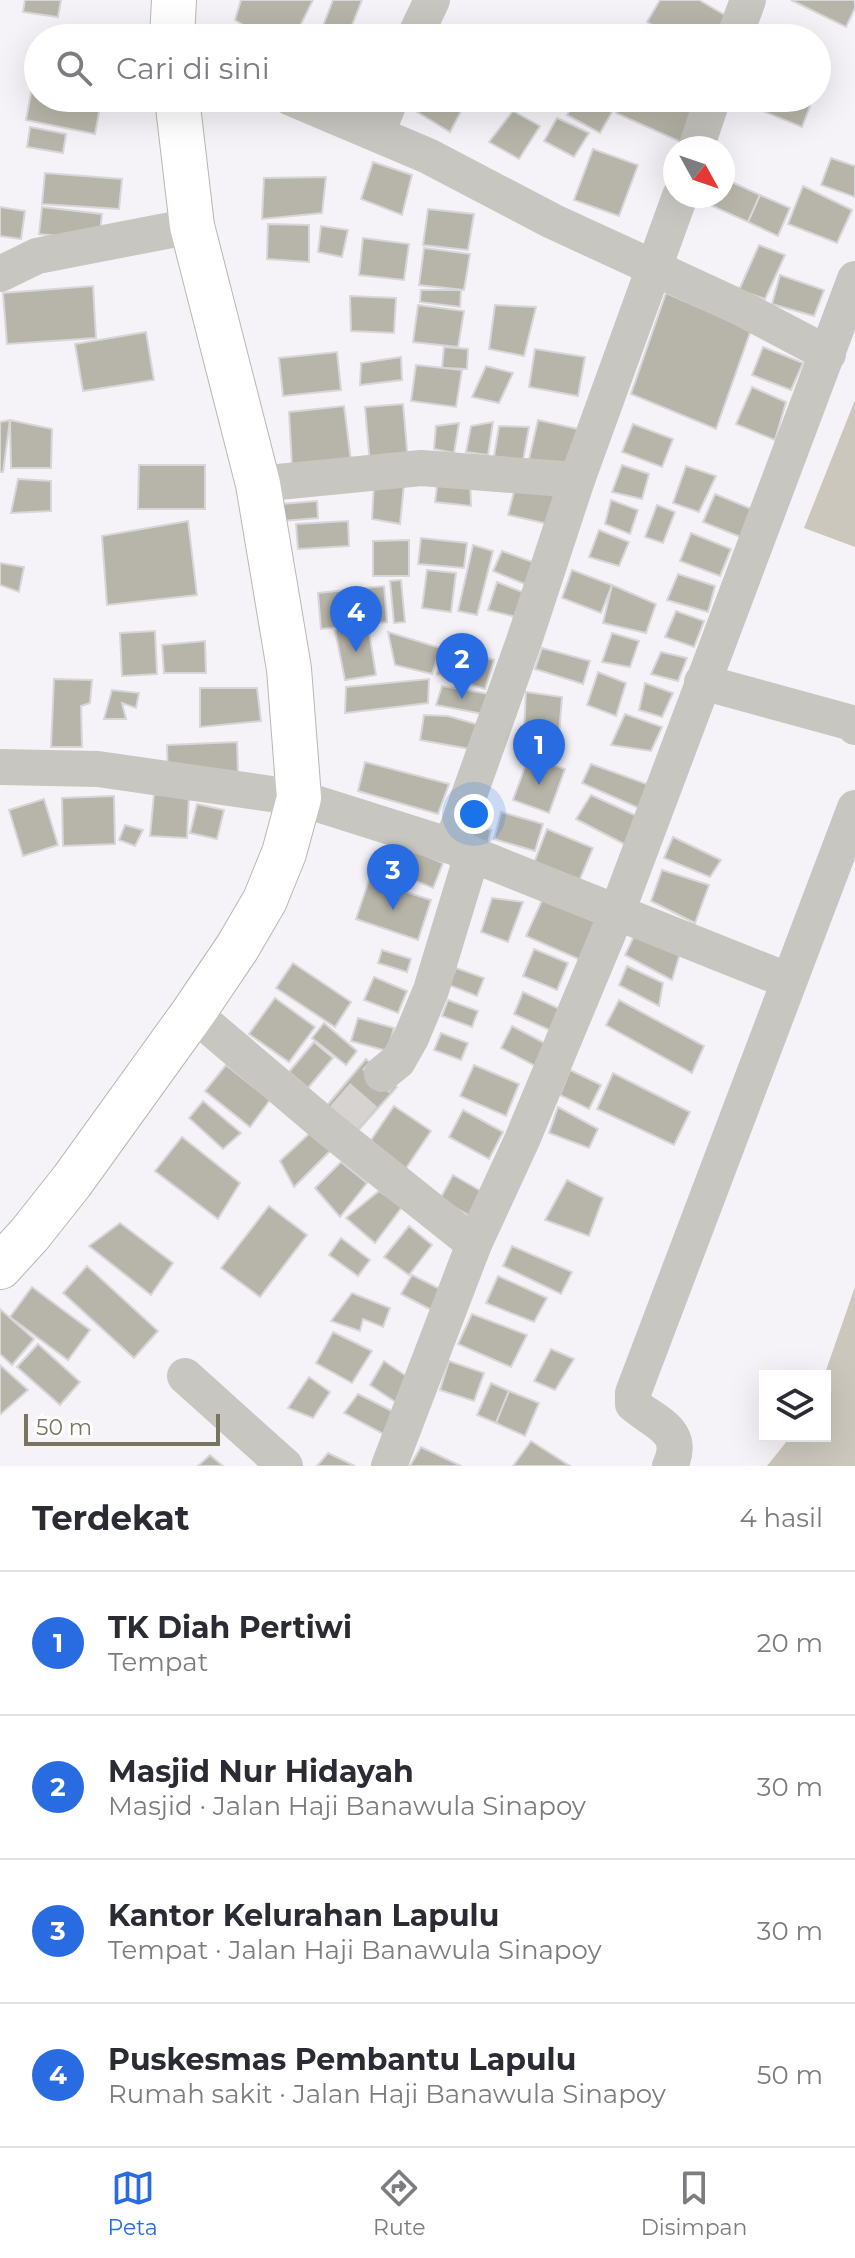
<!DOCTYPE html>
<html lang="id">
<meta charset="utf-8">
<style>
:root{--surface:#fff;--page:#f7f7f7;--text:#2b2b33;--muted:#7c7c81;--line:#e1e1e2;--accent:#296ce1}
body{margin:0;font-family:Montserrat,sans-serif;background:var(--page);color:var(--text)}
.controls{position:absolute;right:24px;bottom:24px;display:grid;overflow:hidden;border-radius:0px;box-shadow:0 8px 32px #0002}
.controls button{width:72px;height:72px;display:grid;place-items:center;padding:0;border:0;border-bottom:2px solid var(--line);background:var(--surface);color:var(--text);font:40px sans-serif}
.compass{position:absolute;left:663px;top:136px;width:72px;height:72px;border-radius:50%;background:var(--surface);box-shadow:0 8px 32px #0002;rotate:130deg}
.scale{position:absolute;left:24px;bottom:20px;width:196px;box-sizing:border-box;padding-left:8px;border:4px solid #78745e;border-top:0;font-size:22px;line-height:28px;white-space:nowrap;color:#78745e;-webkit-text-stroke:6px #fff;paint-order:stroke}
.you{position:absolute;left:474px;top:814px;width:28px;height:28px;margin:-20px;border:6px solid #fff;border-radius:50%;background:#1a73e8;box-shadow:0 0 0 12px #1a73e833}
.badge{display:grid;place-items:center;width:52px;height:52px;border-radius:50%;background:var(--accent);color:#fff;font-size:26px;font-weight:700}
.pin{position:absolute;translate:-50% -66px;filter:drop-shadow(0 2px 4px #0008)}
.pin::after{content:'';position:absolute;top:42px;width:28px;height:24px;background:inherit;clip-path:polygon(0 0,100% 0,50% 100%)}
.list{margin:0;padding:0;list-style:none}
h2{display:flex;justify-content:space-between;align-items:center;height:104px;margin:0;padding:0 32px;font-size:34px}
h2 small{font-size:26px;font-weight:400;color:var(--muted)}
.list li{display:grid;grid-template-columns:52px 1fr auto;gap:24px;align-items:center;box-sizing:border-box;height:144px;padding:0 32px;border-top:2px solid var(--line)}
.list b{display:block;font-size:30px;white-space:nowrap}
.list p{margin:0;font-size:26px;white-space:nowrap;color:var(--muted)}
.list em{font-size:26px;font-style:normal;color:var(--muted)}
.icon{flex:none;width:44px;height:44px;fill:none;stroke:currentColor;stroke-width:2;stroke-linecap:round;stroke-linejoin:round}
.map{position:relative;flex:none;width:855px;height:1466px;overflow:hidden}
.search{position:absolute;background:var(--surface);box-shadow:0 8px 32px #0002;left:24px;right:24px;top:24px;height:88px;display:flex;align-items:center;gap:20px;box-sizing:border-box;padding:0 28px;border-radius:44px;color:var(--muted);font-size:30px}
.sheet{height:680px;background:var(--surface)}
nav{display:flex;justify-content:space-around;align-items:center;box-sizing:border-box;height:112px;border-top:2px solid var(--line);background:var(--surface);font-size:22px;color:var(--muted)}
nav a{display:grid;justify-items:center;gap:4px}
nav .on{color:var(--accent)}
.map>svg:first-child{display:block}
.water{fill:#ccc7bd}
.building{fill:#b7b4a9;stroke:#d7d6d8;stroke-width:2}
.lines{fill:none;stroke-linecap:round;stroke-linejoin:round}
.minor-tunnel{stroke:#d6d3d1;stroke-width:36;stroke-dasharray:36 18;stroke-linecap:butt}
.highway-casing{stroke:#b9b7b1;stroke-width:46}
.minor{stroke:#c7c6c0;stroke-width:36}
.highway{stroke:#fff;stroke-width:44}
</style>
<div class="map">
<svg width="855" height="1466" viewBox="0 0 855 1466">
<rect width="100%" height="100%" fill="#f5f3f7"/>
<g class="water">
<path d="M855,400V547L804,528Z"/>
<path d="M855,1287V1466H767L791,1436H825L824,1376Z"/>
</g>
<g class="building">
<path d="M25,0H61L58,17L23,12Z"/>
<path d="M241,0H313L294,38H265L235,20Z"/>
<path d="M333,0H362L348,35L323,26Z"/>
<path d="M660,0H699L733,20L722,38H674L647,22Z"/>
<path d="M791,0H855V8L846,27Z"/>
<path d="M32,88L38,89V98H86L101,101L95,134L26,120Z"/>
<path d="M423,98H468L450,132L414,110Z"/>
<path d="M577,98H620L600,133L567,115Z"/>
<path d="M625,98H684L705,110L690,146L616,113Z"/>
<path d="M745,98H813L802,127L743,103Z"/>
<path d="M513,111L540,126L519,159L489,142Z"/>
<path d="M557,118L589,133L574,157L544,141Z"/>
<path d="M30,127L66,134L63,153L27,147Z"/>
<path d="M593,149L638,165L619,216L574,200Z"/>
<path d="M831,158L855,166V197L821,185Z"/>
<path d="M373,162L412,175L402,215L361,199Z"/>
<path d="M45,173L122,179L119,209L42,204Z"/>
<path d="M326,177L322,213L262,219L264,178Z"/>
<path d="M723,178L760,195L748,222L699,200L701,196H723Z"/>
<path d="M803,186L852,210L837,243L788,224Z"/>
<path d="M760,195L790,208L778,236L748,222Z"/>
<path d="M0,207L25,211L21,239L0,236Z"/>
<path d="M42,207L102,214L99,240L39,234Z"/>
<path d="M428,209L474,214L468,250L423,245Z"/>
<path d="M268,224L309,225V262L267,259Z"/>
<path d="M321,226L348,230L342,257L318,252Z"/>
<path d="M363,238L409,244L404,280L359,275Z"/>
<path d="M759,245L785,255L765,299L739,290Z"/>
<path d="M424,248L470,254L464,290L419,285Z"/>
<path d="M780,275L824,290L814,316L772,304Z"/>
<path d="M93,286L96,338L7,344L3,293Z"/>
<path d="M421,290H461L460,307L420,302Z"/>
<path d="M666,293L751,330L716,429L631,394Z"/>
<path d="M350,296L396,298L394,333L351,331Z"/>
<path d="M418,305L464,311L458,347L413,342Z"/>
<path d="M495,305L536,307L524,356L489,349Z"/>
<path d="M146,332L154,380L83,391L75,344Z"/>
<path d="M444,347L468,349L467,369L442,368Z"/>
<path d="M763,347L803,363L791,390L752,375Z"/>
<path d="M535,349L585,357L578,396L529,387Z"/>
<path d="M337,352L341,390L283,396L279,358Z"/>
<path d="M401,357L402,380L360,385L361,363Z"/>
<path d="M416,365L462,370L456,407L411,401Z"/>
<path d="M486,366L513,373L499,403L472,397Z"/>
<path d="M752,387L786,402L775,440L736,424Z"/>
<path d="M403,404L408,461L370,464L365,407Z"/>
<path d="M344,406L351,461L292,465L289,412Z"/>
<path d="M10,420L3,472H0V422Z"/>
<path d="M10,420L52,429L51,468H11Z"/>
<path d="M538,420L578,429L566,477L527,468Z"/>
<path d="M493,422L488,455L466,452L471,426Z"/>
<path d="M459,423L454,453L434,449L436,426Z"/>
<path d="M633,424L673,439L662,467L622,452Z"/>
<path d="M499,426L529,427L523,461L494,457Z"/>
<path d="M139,465H205V509H138Z"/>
<path d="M622,465L649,474L642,499L612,492Z"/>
<path d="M686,466L716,476L699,512L673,503Z"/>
<path d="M18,479L51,481V511L11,513Z"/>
<path d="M438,479L470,480L471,506L435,502Z"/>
<path d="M374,484H404L400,524L372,519Z"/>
<path d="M516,484L562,494L553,525L508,515Z"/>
<path d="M715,494L754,510L743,538L703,522Z"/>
<path d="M611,500L638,510L630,534L605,524Z"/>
<path d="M317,501L318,518L282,521V504Z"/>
<path d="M657,505L675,512L663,543L645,537Z"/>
<path d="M188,521L197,595L107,605L102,536Z"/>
<path d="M348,521L349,546L298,549L296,524Z"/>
<path d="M599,530L629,542L619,566L589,557Z"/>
<path d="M691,533L731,549L720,576L680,561Z"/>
<path d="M421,538L467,543L464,568L418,564Z"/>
<path d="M409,540V576H373V541Z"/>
<path d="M473,545L493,551L477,615L458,611Z"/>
<path d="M502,551L541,565L532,587L493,571Z"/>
<path d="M0,563L24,567L19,592L0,585Z"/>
<path d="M427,570L456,573L451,612L422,608Z"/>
<path d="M572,570L612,585L601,613L562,598Z"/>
<path d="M678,574L715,586L708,612L667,600Z"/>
<path d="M401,580L405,622L394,623L390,581Z"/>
<path d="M497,582L525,593L516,617L488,610Z"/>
<path d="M612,585L656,604L646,633L603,623Z"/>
<path d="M384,586L387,622L321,629L318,593Z"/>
<path d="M676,611L704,621L694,647L665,637Z"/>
<path d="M368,626L376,675L345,680L335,630Z"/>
<path d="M155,631L157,674L122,676L120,633Z"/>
<path d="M388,632L440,648L432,674L395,665Z"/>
<path d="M612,633L639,641L630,667L602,662Z"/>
<path d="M205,641L206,673H164L162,645Z"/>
<path d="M447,645L494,660L485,689L437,674Z"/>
<path d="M542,648L590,661L583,684L535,669Z"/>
<path d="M661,652L687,658L678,681L651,674Z"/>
<path d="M598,672L626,683L616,716L587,705Z"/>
<path d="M54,679L92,680L90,703L81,706L82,747H51Z"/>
<path d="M429,679L428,703L345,713L346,687Z"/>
<path d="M645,683L673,693L662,717L639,710Z"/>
<path d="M442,686L489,694L483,714L436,705Z"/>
<path d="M200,688H257L261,721L200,727Z"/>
<path d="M112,690L139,693L136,708L122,703L126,719H104Z"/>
<path d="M526,692L562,697L559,734L524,731Z"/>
<path d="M625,714L662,727L651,751L611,745Z"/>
<path d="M424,715L448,716L479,725L470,749L420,740Z"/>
<path d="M237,742L238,773L168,776L167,745Z"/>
<path d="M529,756L565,769L549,813L513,800Z"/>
<path d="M365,762L449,784L438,814L358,791Z"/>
<path d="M591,764L652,786L641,809L582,783Z"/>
<path d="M154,794L189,796L187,838L150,836Z"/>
<path d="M591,795L639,817L628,846L576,819Z"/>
<path d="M114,796L115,844L63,846L62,798Z"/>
<path d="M44,799L58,845L23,856L9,810Z"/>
<path d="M197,804L224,810L217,839L190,833Z"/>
<path d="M501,812L543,824L535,851L494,839Z"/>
<path d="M125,825L143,830L135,846L119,840Z"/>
<path d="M472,825L491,830L486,851L467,847Z"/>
<path d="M547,829L593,848L579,881L534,863Z"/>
<path d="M673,837L721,860L710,877L664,858Z"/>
<path d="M398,844L443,863L433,888L387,869Z"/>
<path d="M662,870L709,885L695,923L651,901Z"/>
<path d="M369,880L431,900L418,940L356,919Z"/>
<path d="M544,896L600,921L583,961L526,936Z"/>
<path d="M492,898L523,902L508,942L481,932Z"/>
<path d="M637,930L681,950L672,980L625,955Z"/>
<path d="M534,949L568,963L557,990L523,976Z"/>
<path d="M382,950L411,959L407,972L378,963Z"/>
<path d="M293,963L351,1002L335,1027L276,988Z"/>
<path d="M627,966L663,983L659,1006L619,985Z"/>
<path d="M456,968L484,978L477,996L449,985Z"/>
<path d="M374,977L407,991L398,1013L364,1000Z"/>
<path d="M523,992L562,1010L552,1031L514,1014Z"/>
<path d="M275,998L315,1027L289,1062L249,1034Z"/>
<path d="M448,1000L478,1011L472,1027L442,1016Z"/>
<path d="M619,1000L704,1046L692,1073L606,1025Z"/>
<path d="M358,1018L394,1028L387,1051L351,1041Z"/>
<path d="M324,1023L357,1051L346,1065L312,1038Z"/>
<path d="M512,1026L550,1046L539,1068L501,1048Z"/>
<path d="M441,1033L468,1043L461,1060L434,1050Z"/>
<path d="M314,1042L333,1058L308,1088L289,1072Z"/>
<path d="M366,1059L397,1087L354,1135L324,1109Z"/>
<path d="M226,1065L270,1100L250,1127L205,1091Z"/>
<path d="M474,1065L519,1084L506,1116L460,1096Z"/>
<path d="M570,1070L601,1085L589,1109L560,1095Z"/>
<path d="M613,1073L690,1112L674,1145L597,1109Z"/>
<path d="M203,1101L241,1133L223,1149L189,1118Z"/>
<path d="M394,1106L431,1131L402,1174L365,1149Z"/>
<path d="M558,1107L598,1129L589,1148L549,1133Z"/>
<path d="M463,1110L503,1132L489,1159L449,1137Z"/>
<path d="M310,1133L331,1150L294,1187L280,1161Z"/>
<path d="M182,1137L240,1183L218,1219L155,1171Z"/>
<path d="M341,1162L367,1183L340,1217L315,1188Z"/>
<path d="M453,1175L486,1194L472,1217L440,1199Z"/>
<path d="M567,1180L603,1198L589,1236L545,1220Z"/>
<path d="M379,1191L402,1207L375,1243L346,1218Z"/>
<path d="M269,1206L307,1235L260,1297L221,1268Z"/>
<path d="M120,1223L173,1263L151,1295L89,1246Z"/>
<path d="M409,1226L432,1245L409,1275L384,1257Z"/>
<path d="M341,1238L370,1260L358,1276L329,1255Z"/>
<path d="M512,1246L572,1272L561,1294L503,1266Z"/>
<path d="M87,1266L158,1331L134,1358L63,1293Z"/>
<path d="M412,1275L450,1294L441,1315L401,1294Z"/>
<path d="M498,1276L547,1298L534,1322L486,1303Z"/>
<path d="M32,1287L90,1330L68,1360L10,1317Z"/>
<path d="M352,1293L390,1308L383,1327L363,1319L360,1331L331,1321Z"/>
<path d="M0,1309L34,1339L12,1365L0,1354Z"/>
<path d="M472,1314L527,1335L511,1367L458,1344Z"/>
<path d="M333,1332L372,1351L352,1383L316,1363Z"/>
<path d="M38,1344L80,1382L60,1405L17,1367Z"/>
<path d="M551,1349L574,1359L555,1390L534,1381Z"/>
<path d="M384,1361L415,1382L403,1407L370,1385Z"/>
<path d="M449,1361L484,1373L474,1401L440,1390Z"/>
<path d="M0,1365L28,1390L1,1414L0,1413Z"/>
<path d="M309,1377L330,1392L313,1418L288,1408Z"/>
<path d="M491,1383L509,1391L496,1423L477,1415Z"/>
<path d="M509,1391L539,1403L525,1436L496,1423Z"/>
<path d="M358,1394L400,1415L389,1437L344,1413Z"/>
<path d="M531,1441L570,1466H513Z"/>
<path d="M421,1447L461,1466H410Z"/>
<path d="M328,1453L355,1466H317Z"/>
<path d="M210,1455L223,1466H198Z"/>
</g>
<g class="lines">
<path class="minor-tunnel" d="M340,1122L382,1074"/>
<defs>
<g id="highway">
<path d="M172,38L174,0"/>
<path d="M0,1267L30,1234L72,1181L193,1013L237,948L265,900L284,853L299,798L289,669L258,484L192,226L177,98"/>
</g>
</defs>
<use href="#highway" class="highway-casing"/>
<g class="minor">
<path d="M414,38L432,0"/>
<path d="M734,38L748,0"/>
<path d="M291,98L428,156L552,221L741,308L828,354"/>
<path d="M377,133L391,98"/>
<path d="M696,148L713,98"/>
<path d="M0,274L37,256L192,226"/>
<path d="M258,484L421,468L577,480"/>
<path d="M702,682L852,723L855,727"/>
<path d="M0,767L98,769L299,798L451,846L779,977"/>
<path d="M451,846L524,641L577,480L680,196"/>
<path d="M193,1013L332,1131L474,1244"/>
<path d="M382,1074L398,1061L411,1038L431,990L472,855"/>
<path d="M185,1376L285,1466"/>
<path d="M389,1466L474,1244L522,1140L617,912L855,279"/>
<path d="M670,1466C687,1430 654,1423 633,1404V1393L855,808"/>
</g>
<use href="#highway" class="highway"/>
</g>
</svg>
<div class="controls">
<button><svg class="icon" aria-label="layers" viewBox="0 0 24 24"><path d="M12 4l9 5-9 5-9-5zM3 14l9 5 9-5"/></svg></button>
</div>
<svg class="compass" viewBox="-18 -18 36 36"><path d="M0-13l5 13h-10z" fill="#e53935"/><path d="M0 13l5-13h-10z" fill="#7c7c81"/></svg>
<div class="scale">50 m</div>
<div class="you"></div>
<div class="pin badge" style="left:539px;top:785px">1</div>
<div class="pin badge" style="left:462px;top:699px">2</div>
<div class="pin badge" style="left:393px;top:910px">3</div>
<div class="pin badge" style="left:356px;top:652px">4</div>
<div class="search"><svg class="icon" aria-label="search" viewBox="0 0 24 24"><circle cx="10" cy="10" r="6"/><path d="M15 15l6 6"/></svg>Cari di sini</div>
</div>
<section class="sheet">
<h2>Terdekat<small>4 hasil</small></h2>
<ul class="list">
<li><span class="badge">1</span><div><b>TK Diah Pertiwi</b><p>Tempat</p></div><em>20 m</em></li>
<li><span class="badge">2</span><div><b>Masjid Nur Hidayah</b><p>Masjid · Jalan Haji Banawula Sinapoy</p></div><em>30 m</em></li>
<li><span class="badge">3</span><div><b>Kantor Kelurahan Lapulu</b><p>Tempat · Jalan Haji Banawula Sinapoy</p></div><em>30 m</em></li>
<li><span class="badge">4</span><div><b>Puskesmas Pembantu Lapulu</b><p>Rumah sakit · Jalan Haji Banawula Sinapoy</p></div><em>50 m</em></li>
</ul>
</section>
<nav>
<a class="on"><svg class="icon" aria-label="map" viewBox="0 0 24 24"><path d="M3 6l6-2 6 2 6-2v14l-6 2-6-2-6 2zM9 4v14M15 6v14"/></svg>Peta</a>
<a><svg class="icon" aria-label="directions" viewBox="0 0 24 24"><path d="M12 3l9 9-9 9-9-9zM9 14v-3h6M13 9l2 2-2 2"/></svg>Rute</a>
<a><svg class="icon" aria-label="saved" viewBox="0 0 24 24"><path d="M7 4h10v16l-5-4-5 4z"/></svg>Disimpan</a>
</nav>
